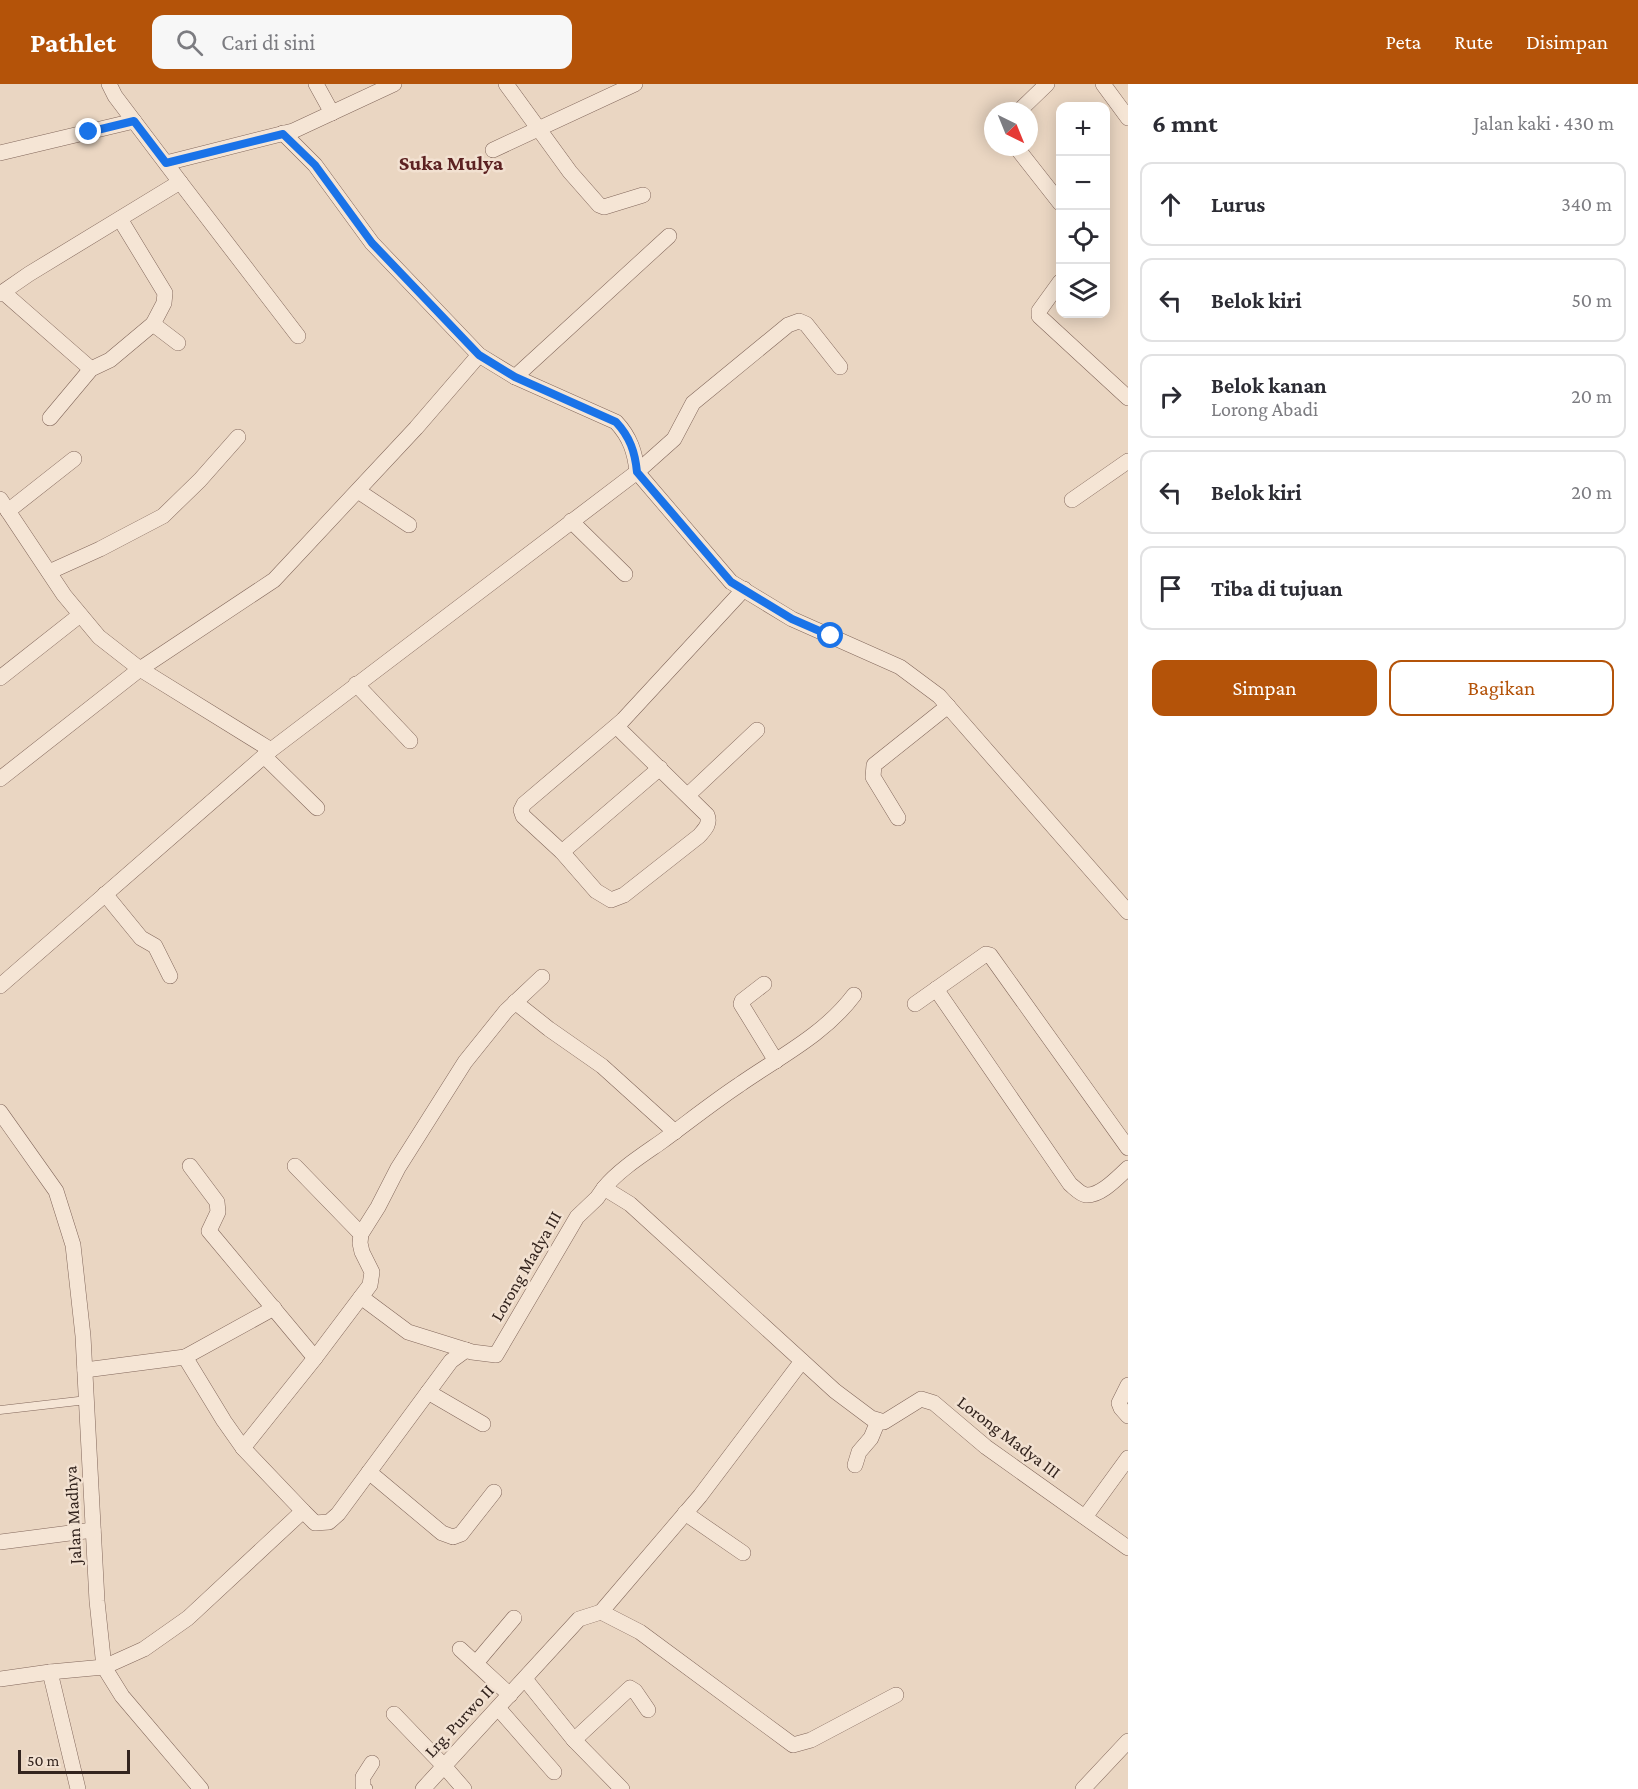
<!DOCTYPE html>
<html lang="id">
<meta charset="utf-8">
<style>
:root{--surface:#fff;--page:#f7f7f7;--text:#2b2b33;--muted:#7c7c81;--line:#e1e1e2;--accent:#b45309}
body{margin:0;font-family:"Crimson Pro",serif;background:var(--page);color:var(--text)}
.controls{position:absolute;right:18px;top:18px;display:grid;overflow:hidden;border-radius:12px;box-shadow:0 3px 15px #0003}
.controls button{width:54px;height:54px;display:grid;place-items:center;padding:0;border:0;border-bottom:2px solid var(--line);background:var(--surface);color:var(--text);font:30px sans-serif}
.compass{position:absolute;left:984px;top:18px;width:54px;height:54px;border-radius:50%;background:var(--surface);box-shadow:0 3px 15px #0003;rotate:137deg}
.scale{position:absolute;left:18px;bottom:15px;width:112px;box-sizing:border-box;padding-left:6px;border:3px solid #33241e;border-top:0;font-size:16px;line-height:21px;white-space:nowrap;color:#33241e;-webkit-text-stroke:4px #f2e1d1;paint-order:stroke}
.stop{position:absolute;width:18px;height:18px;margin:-14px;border:4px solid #1a73e8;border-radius:50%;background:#fff}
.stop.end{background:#1a73e8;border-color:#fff;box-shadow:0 2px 6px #0008}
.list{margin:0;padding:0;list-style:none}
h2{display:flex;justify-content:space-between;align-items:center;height:78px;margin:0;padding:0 24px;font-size:26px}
h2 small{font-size:20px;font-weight:400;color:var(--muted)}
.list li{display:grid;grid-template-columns:39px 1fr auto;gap:18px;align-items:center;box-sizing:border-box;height:84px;margin:0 12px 12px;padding:0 12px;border:2px solid var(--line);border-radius:12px}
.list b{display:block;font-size:22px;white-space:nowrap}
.list p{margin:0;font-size:20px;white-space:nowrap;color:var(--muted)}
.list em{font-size:20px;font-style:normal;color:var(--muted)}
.actions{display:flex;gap:12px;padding:18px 24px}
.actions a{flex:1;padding:14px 0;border:2px solid var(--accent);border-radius:12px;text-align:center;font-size:21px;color:var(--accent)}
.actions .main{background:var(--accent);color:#fff}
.icon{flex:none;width:33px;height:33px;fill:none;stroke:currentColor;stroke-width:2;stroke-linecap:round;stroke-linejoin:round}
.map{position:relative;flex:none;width:1128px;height:1705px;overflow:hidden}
header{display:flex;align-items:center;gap:36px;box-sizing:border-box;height:84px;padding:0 30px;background:var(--accent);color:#fff}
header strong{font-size:28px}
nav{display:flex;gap:33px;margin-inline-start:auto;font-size:21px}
.search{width:420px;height:54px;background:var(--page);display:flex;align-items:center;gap:15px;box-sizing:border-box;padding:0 21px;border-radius:12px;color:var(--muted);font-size:22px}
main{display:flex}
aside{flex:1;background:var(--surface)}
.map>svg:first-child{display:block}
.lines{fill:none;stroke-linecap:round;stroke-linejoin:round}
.lane-casing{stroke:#82675b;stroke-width:9}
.street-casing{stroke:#82675b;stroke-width:16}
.lane{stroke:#f5e5d5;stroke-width:8}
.street{stroke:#f5e5d5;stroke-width:15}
.route{stroke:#1a73e8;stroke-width:8}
.labels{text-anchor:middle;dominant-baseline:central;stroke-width:5;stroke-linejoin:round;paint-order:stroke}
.street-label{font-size:18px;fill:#33241e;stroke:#f2e1d1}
.quarter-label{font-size:21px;font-weight:bold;fill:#5c2121;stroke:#f2e1d1}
</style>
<header>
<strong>Pathlet</strong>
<div class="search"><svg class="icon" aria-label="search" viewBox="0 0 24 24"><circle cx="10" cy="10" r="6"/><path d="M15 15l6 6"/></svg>Cari di sini</div>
<nav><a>Peta</a><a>Rute</a><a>Disimpan</a></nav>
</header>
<main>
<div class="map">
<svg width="1128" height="1705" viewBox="0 0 1128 1705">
<rect width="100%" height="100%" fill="#ead6c2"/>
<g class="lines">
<defs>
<path id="lane" d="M0,1326L87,1316"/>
<g id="street">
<path d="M316,0L332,29"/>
<path d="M506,0L570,88L599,121L604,123L643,111"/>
<path d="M1103,0L1128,34"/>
<path d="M1019,27L1047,0"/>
<path d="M283,49L315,81L372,159L479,271L515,293L616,338C630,353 635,368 637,388"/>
<path d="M1016,63L1060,119"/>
<path d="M493,66L635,0"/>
<path d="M0,69L134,37"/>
<path d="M166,79L293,47L394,0"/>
<path d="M180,98L298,252"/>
<path d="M120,135L165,209L164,219L153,240L178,259"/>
<path d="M1060,198L1039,227V232L1128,314"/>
<path d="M3,208L91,285"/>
<path d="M0,210L29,190L180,98L115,12L109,0"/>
<path d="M515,293L669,152"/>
<path d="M50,334L91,285L110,276L153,240"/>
<path d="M637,388L674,355L693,319L788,241L799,237L806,240L840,283"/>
<path d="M358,407L409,441"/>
<path d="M0,415L64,511L99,553L140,585L271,666"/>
<path d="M1072,416L1128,377"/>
<path d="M8,427L74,375"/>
<path d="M571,437L625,490"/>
<path d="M49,488L100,465L163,432L200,396L238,353"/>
<path d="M0,594L80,531"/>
<path d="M356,600L410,657"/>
<path d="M616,642L707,731C711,740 704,746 699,752L624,811L611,816L596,807L562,768L523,732L521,726L524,720L616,642L623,636L744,505"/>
<path d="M264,672L317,724"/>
<path d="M0,695L140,585L274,496L416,344L479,271"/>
<path d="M688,711L757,646"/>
<path d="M898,734L873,693L874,681L948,622"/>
<path d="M562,768L660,684"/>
<path d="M105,810L141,854L155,862L170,892"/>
<path d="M764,900L742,917L741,920L776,977"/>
<path d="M0,902L271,666L637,388L731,498L792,535L900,583L939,612L1128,828"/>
<path d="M936,905L1070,1100C1075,1104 1080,1110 1086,1111C1101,1112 1118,1093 1128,1084"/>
<path d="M515,918L549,945L602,982L675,1048"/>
<path d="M915,920L986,870L990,871L1128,1064"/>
<path d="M0,1028L56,1107L73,1161L83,1252L97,1517L104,1583L122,1612L201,1705"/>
<path d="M190,1082L217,1118L218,1128L209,1147L315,1274"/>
<path d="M295,1082L361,1150"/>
<path d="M604,1104C619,1086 641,1072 661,1058C687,1039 712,1019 739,1001C779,973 824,951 854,911"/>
<path d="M361,1213L408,1248L472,1268L496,1271L577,1133L597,1114L604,1104L630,1120L835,1307L871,1334L884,1338L921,1315L934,1319L986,1363L1128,1464"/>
<path d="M185,1273L274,1224"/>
<path d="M85,1286L185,1273L224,1337L243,1364L303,1427"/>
<path d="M1128,1301L1119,1319L1121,1324L1128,1332"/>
<path d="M428,1308L483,1340"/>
<path d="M243,1364L315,1274L370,1201L372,1188L362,1168L360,1159L361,1150L378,1123L398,1084L465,978L506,927L542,893"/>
<path d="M855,1381L859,1368L871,1354L878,1337"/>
<path d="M369,1388L442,1449L453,1453L461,1450L494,1408"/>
<path d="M685,1429L743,1469"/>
<path d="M1085,1433L1128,1374"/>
<path d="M0,1458L93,1446"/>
<path d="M601,1528L640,1548L793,1661L811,1656L896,1611"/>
<path d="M601,1528L700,1412L802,1277"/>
<path d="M460,1565L510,1611"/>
<path d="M476,1579L514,1534"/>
<path d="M50,1588L78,1705"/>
<path d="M0,1595L50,1588L104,1583L144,1565L188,1534L303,1427L315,1439L329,1438L338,1430L451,1277L466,1266"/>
<path d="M525,1595L574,1656L622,1705"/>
<path d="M498,1624L554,1688"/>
<path d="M394,1630L444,1682L464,1705"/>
<path d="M574,1656L630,1604L635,1607L648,1626"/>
<path d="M365,1705L363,1703V1693L372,1679"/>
<path d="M423,1705L579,1535L601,1528"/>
<path d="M1083,1705L1128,1657"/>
</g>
</defs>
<use href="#lane" class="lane-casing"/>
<use href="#street" class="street-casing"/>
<use href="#lane" class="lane"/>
<use href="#street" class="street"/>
</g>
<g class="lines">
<path class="route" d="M89,48L134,37L166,79L283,50L315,81L372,159L479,271L515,293L616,338C630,353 635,368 637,388L731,498L792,535L831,552"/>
</g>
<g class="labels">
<g class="street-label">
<text transform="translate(526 1182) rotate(-60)">Lorong Madya III</text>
<text transform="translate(1009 1353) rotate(37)">Lorong Madya III</text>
<text transform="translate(73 1431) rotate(-93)">Jalan Madhya</text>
<text transform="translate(459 1637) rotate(-47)">Lrg. Purwo II</text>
</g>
<g class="quarter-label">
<text x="451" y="79">Suka Mulya</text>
</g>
</g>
</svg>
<div class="controls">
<button>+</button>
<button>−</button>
<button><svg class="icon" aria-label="locate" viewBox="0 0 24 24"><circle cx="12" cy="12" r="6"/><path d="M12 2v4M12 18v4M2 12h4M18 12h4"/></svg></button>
<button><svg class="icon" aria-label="layers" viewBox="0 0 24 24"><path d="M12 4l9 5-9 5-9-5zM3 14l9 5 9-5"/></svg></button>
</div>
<svg class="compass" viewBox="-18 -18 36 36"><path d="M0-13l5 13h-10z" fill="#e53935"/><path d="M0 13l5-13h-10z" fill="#7c7c81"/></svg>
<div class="scale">50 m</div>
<div class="stop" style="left:831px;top:552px"></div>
<div class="stop end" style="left:89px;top:48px"></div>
</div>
<aside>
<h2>6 mnt<small>Jalan kaki · 430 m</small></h2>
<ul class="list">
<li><svg class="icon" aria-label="ahead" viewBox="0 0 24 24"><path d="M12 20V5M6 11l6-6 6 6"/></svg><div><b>Lurus</b></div><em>340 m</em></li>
<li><svg class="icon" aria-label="left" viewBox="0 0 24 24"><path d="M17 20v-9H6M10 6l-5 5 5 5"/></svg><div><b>Belok kiri</b></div><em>50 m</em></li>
<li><svg class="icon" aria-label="right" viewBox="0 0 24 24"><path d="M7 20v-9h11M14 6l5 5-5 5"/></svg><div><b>Belok kanan</b><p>Lorong Abadi</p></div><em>20 m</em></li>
<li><svg class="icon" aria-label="left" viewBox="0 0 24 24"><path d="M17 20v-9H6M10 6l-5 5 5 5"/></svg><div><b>Belok kiri</b></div><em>20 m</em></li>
<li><svg class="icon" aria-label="arrive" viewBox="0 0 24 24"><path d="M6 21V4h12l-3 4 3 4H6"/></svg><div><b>Tiba di tujuan</b></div></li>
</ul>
<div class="actions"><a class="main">Simpan</a><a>Bagikan</a></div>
</aside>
</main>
